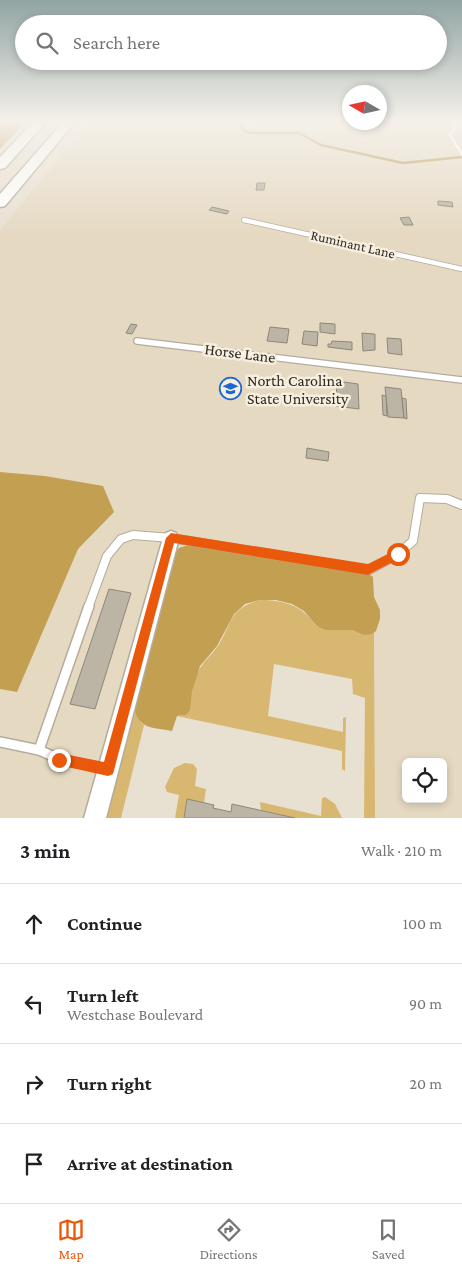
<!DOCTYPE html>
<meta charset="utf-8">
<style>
:root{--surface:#fff;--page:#f2f2f2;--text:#202124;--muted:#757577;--line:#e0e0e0;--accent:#ea580c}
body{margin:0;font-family:"Crimson Pro",serif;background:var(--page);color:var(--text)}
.controls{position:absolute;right:15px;bottom:15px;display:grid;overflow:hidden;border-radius:8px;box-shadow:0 2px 8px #0003}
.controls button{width:45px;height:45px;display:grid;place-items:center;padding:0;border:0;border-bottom:1px solid var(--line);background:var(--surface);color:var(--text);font:25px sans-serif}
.compass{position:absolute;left:342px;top:85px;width:45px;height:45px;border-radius:50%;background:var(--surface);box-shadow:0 2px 8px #0003;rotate:279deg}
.stop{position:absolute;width:15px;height:15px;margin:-11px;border:4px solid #ea580c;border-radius:50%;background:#fff}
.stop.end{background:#ea580c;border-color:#fff;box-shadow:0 1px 5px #0008}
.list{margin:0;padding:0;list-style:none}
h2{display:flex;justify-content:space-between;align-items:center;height:65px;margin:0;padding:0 20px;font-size:21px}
h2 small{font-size:16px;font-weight:400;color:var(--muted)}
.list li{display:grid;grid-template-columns:32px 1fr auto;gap:15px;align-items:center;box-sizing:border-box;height:80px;padding:0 20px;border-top:1px solid var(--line)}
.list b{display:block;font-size:19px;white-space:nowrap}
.list p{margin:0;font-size:16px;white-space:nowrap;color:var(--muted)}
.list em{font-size:16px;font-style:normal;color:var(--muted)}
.icon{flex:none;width:28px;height:28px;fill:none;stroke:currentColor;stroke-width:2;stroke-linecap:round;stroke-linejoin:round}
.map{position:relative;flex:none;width:462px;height:818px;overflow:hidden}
.search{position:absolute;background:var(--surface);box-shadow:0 2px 8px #0003;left:15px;right:15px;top:15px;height:55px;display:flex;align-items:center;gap:12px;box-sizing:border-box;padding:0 18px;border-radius:28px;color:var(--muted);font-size:19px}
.sheet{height:385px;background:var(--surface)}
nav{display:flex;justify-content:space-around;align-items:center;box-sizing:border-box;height:70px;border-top:1px solid var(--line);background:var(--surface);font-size:14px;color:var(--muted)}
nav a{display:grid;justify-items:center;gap:2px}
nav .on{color:var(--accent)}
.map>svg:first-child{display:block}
.built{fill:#e5d9c2;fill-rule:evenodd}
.green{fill:#d8b771}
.forest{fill:#c39f52}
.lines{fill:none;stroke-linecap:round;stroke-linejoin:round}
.stream{stroke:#b08d3e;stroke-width:2.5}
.building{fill:#bcb5a5;stroke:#8e8778}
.lane-far4-casing{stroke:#b4ac9d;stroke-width:5}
.lane-far3-casing{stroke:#b4ac9d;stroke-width:6}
.lane-far2-casing{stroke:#b4ac9d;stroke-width:8}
.lane-far1-casing{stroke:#b4ac9d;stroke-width:10}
.lane-casing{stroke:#b4ac9d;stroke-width:12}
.street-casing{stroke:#b4ac9d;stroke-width:3}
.highway-casing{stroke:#b4ac9d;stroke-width:3}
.lane-far4{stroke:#fff;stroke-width:4}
.lane-far3{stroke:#fff;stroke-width:4.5}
.lane-far2{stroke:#fff;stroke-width:5.5}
.lane-far1{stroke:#fff;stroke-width:8}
.lane{stroke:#fff;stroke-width:9}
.street{fill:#fff;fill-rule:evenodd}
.highway{fill:#fff;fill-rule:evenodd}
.route{fill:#ea580c}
.labels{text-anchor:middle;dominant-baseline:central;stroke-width:5;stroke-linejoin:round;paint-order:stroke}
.far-street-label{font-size:14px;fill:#2c2923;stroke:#f6eede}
.street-label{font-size:16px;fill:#2c2923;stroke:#f6eede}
.poi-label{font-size:16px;fill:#2c2923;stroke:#f6eede;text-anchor:start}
</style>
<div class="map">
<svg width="462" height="818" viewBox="0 0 462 818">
<rect width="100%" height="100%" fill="#e8e0d1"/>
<path class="built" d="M90,121H462V818H375L374,582L181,549L103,818H0V230ZM406,762H443V799H406Z"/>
<g class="green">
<path d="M260,600C285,600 302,606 317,626L352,630L363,635L374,632L375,818H364L365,698L353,694L352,679L274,664L268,716L343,732V718L346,717L345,771L342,769V751L177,716L186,715C192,702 191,690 196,677C200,664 210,657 218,646C233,622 228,609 260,600Z"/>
<path d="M134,699L141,723L144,725L122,814L121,818H103Z"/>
<path d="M185,763L193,764L197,769L195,786L206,789L204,803L187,799L184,818H175L179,795L167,792L165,787L174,768Z"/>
<path d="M325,797L335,804L342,818H295L261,810L260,802L321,816L322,798Z"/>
</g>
<g class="forest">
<path d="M0,121H27L0,149Z"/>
<path d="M0,472L45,476L103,486L114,512L78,549L17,692L0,689Z"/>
<path d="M189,545L369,574L373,577L374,597L380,610V619L376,631L372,634L363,635L352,630H326L317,626L304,611L292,604L276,600H260L245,604L234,614L217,646L200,666L192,692L190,710L186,715L177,716L172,731C152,727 139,730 134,707L155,621L162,605L174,555L179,548Z"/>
</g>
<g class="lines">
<g class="stream">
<path d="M203,121H218"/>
<path d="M237,121L241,123L244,131L251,133H299L321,145L403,163L462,157"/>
</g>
</g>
<g class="building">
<path d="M257,183H265L264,190H256Z"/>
<path d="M438,201L452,202L453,207L438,205Z"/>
<path d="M212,207L229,211L227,214L209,210Z"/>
<path d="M409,217L413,225H404L400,218Z"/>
<path d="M320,323L335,324V334L320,332Z"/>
<path d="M131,324L137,325L132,334L126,333Z"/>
<path d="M270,327L289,329L287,343L267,341Z"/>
<path d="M304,331L318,332L317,346L302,344Z"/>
<path d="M362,333L375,334V350L363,351Z"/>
<path d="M387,338L401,339L402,355L388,353Z"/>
<path d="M332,341L352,342V350L328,347V344H331Z"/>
<path d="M337,381L358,384L359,409L336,406Z"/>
<path d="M385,387L401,389L404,418L388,417Z"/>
<path d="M382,395L386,396L387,416L383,415Z"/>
<path d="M402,398L406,399L407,419L404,418Z"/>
<path d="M307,448L329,452L328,461L306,458Z"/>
<path d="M109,589L131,593L95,709L70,704Z"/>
<path d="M187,799L214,805L213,808L231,812L232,804L295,818H184Z"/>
</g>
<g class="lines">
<defs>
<path id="lane-far4" d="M452,121L456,127L450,135L462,154"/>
<path id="lane-far3" d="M244,220L462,269"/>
<path id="lane-far2" d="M137,341L462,380"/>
<path id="lane-far1" d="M88,608L107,556L121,539L133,535L171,538L369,570L398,554L413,541L420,498L447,499L462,505"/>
<g id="lane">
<path d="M89,606L39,750L59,759L107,769"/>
<path d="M0,742L39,750"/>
</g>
<path id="street" d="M171,531L176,533L179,538L106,818H84L163,538L166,533Z"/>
<g id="highway">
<path d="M34,121H47L5,168L0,169V157Z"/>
<path d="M64,121H76L5,206L0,207V194Z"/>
</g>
</defs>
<use href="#lane-far4" class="lane-far4-casing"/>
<use href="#lane-far3" class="lane-far3-casing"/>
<use href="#lane-far2" class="lane-far2-casing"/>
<use href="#lane-far1" class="lane-far1-casing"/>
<use href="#lane" class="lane-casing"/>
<use href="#street" class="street-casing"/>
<use href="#highway" class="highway-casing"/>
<use href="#lane-far4" class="lane-far4"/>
<use href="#lane-far3" class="lane-far3"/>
<use href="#lane-far2" class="lane-far2"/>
<use href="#lane-far1" class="lane-far1"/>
<use href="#lane" class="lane"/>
<use href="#street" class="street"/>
<use href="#highway" class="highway"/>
</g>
<linearGradient id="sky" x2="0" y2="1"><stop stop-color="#91a4a4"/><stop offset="0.51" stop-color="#f5f1ea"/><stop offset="1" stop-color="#f5f1ea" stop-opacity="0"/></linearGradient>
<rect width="462" height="236" fill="url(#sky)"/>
<path class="route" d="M171,533L368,564L398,549L403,554L402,557L368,575L174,543L113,774L108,776L54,764L52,760L54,755L59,753L104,762L166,538Z"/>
<defs>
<symbol id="university-ring" viewBox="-11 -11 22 22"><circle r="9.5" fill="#f6eede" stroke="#1c67d2" stroke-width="1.5"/><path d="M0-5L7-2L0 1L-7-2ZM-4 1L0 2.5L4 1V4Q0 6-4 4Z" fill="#1c67d2"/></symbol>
</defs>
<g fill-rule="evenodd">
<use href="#university-ring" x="218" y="376" width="25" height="25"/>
</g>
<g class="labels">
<g class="far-street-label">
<text transform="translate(353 244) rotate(13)">Ruminant Lane</text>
</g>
<g class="street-label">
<text transform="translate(240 353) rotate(7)">Horse Lane</text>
</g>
<g class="poi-label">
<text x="247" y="380">North Carolina<tspan x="247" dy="18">State University</tspan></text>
</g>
</g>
</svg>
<div class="controls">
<button><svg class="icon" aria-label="locate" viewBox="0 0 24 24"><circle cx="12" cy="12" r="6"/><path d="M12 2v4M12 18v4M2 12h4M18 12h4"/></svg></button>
</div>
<svg class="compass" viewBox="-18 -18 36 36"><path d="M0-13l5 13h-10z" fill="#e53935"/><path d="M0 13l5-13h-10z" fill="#757577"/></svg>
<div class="stop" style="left:398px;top:554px"></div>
<div class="stop end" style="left:59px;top:760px"></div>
<div class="search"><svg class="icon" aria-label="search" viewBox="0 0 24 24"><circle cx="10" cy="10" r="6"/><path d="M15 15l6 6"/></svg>Search here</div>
</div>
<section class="sheet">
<h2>3 min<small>Walk · 210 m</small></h2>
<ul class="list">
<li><svg class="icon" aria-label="ahead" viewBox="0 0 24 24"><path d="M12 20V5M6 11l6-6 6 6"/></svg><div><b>Continue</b></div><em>100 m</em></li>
<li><svg class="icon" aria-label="left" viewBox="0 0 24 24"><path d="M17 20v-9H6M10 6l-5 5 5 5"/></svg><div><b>Turn left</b><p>Westchase Boulevard</p></div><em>90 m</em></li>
<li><svg class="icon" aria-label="right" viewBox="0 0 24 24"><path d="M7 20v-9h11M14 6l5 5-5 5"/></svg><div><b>Turn right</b></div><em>20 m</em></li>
<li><svg class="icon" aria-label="arrive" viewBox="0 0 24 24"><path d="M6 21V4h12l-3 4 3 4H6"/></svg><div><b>Arrive at destination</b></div></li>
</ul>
</section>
<nav>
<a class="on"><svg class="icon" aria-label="map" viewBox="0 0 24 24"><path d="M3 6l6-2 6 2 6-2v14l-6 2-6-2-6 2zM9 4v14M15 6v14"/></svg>Map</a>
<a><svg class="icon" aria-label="directions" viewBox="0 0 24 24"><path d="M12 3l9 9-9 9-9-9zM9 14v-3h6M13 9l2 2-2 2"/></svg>Directions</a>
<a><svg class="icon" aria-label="saved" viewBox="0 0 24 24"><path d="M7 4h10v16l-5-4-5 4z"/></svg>Saved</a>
</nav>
